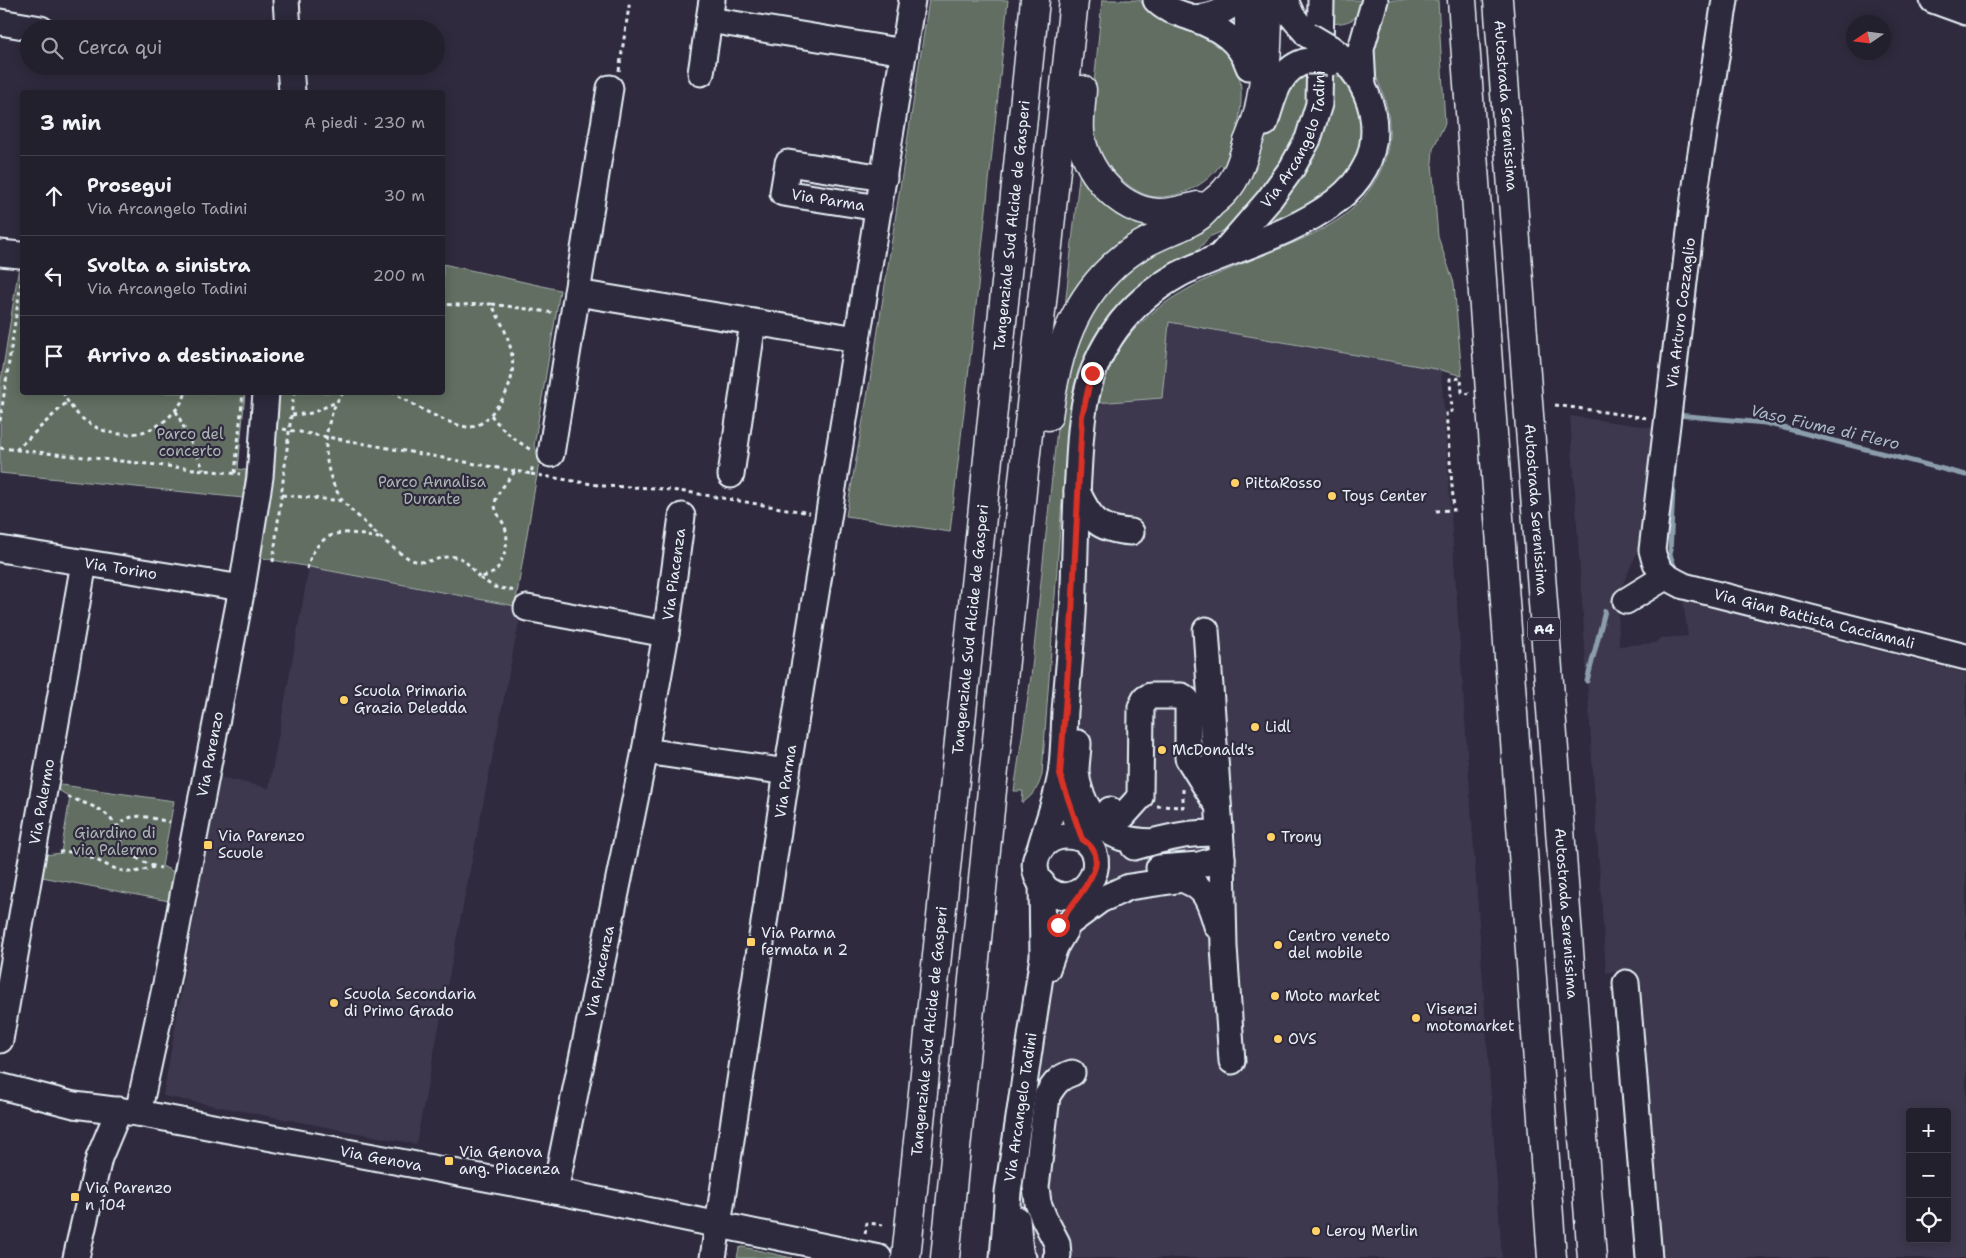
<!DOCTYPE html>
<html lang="it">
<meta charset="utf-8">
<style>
:root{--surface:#23202e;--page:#2b2836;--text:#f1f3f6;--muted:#a3a3aa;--line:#403e4a}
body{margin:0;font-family:"Shantell Sans",sans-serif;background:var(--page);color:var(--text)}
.controls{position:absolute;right:15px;bottom:15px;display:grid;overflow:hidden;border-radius:5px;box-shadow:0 2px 12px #0003}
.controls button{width:45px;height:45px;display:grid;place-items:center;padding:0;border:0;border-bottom:1px solid var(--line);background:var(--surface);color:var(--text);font:25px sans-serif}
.compass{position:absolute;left:1846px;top:15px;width:45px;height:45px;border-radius:50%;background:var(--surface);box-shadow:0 2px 12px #0003;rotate:257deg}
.stop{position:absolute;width:15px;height:15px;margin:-11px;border:4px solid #d93025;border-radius:50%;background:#fff}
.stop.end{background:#d93025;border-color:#fff;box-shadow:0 1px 5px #0008}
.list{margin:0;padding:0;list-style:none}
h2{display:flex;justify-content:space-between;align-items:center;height:65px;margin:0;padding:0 20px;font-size:21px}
h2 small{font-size:16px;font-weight:400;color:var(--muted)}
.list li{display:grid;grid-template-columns:32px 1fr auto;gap:15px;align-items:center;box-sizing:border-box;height:80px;padding:0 20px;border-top:1px solid var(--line)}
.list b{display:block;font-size:19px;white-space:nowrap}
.list p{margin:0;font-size:16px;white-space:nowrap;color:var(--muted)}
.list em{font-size:16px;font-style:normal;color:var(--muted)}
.icon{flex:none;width:28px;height:28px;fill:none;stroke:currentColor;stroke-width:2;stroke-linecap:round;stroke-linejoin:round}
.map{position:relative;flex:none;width:1966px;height:1258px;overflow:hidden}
.search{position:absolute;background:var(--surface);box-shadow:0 2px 12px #0003;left:20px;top:20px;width:425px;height:55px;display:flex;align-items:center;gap:12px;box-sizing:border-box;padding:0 18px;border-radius:28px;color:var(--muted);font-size:19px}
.panel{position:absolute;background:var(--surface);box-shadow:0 2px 12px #0003;left:20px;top:90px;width:425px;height:305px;border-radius:5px}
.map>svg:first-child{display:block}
.built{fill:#3e384e;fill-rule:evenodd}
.green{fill:#626e62;stroke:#a5b0ad}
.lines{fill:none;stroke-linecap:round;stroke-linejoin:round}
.stream{stroke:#8c9dac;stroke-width:5}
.minor-casing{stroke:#e8f1f8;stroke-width:29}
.major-casing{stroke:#e8f1f8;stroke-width:31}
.highway-casing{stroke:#e8f1f8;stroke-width:31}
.path{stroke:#e8f1f8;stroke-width:3;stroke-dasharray:4 4;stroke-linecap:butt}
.minor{stroke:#2f2a3d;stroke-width:25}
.major{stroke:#2f2a3d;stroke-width:28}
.highway{stroke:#2f2a3d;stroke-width:28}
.minor-bridge-casing{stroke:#e8f1f8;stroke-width:29;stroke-linecap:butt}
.minor-bridge{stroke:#2f2a3d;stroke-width:25}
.route{stroke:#d93025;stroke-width:6}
.poi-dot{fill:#ffd166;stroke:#2f2a3d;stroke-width:2}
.labels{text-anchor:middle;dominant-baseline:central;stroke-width:4.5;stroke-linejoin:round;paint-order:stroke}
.shield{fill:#2f2a3d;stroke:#b0b5c0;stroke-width:1}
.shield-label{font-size:14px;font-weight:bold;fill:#e8f1f8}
.street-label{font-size:15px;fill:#e8f1f8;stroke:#2f2a3d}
.park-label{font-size:15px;fill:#acb6b4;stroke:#2f2a3d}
.poi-label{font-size:15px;fill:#e8f1f8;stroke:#2f2a3d;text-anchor:start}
.water-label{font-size:16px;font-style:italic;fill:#aab9c6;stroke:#2f2a3d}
</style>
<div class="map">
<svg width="1966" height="1258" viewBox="0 0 1966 1258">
<rect width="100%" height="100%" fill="#2f2a3d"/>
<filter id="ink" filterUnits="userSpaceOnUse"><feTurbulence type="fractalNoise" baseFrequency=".02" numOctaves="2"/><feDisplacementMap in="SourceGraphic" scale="10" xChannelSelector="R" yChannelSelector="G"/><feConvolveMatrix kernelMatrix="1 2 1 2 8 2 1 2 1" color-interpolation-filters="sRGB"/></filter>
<g filter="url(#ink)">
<g class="built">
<path d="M1168,322L1441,370L1502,1258H1011L1038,1012L1094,881L1069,796L1093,406L1096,403L1162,397Z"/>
<path d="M1570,416L1655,428L1640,546L1618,595L1619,646L1655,643L1660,638L1688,636L1683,601L1966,673V1258H1656L1635,970L1606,973ZM1910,1112H1947V1239H1910Z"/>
<path d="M309,567L515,606L519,622L416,1144L163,1096L219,777L269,788Z"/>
</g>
<g class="green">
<path d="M929,0H1008L974,325L950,532L846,516L872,369Z"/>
<path d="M1102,0H1140C1153,21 1176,25 1198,33C1205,36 1219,41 1225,47C1253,77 1239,133 1225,167L1220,165C1206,185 1182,197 1158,197C1146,197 1136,191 1127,184C1085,154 1091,109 1096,65C1098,43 1100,22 1102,0Z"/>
<path d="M1328,0H1368C1356,21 1351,23 1328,24Z"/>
<path d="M1385,0H1438L1445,123L1433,149L1432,163L1438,237L1454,283L1462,376L1441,370L1169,322L1162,398L1096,403C1100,391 1103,379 1109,367C1145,294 1221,274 1291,244C1330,227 1360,212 1380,172C1392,147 1392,117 1382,91C1378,80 1371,68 1372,55C1372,40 1381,15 1385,0Z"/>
<path d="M1308,71L1309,107L1284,162L1230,228L1209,237L1192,257L1140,284L1110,313L1093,339L1078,371L1073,391L1064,499L1062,500L1042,774C1039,787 1034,795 1022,803L1023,791H1014L1031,677L1057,429L1069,365L1090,316L1119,271L1214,219L1232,203L1257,149L1269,133L1288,84Z"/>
<path d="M1325,72C1343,75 1350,84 1356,101C1381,172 1312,205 1260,229Z"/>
<path d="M1080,168L1154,224L1077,289L1065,307Z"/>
<path d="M22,247V392L245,393L238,469L246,470L243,498L0,473V387Z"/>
<path d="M443,264L560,290L534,446L540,457L515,606L257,557L275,393L442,392Z"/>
<path d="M55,784L174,801L162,866L174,872L169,901L42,877L46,855L61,853L70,797L55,788Z"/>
<path d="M743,1247L792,1258H737L739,1248Z"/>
</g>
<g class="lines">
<g class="stream">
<path d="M1677,415L1765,423L1966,475"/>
<path d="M1674,466L1670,555L1676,571"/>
<path d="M1587,681L1605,611"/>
</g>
<defs>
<g id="minor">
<path d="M286,0L288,29"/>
<path d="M1156,0C1167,12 1181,13 1195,19C1220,28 1240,41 1249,67"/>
<path d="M1285,0L1292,16L1308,35"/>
<path id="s1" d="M1725,0L1694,198L1652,550C1657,573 1664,576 1684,586L1966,657"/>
<path d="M1933,0L1966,12"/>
<path d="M1194,18C1212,17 1225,12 1237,0"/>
<path d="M709,20L904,52"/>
<path d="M0,22L41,29"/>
<path d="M290,66L292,92"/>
<path d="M701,73L712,0"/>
<path d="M1363,86L1361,49L1375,0"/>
<path d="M1265,123C1273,99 1278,67 1308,61"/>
<path d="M879,208L783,193L788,163L884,178"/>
<path d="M0,253L20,255"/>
<path id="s2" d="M1222,254L1268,201L1292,168L1308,139L1319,104L1321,0"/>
<path d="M577,293L857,339"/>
<path d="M551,454L610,88"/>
<path d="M731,475L753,322"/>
<path d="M1077,491C1090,520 1099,530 1131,532"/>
<path id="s3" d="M0,549L242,588"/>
<path d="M1626,601L1665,577"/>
<path d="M527,608L666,634"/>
<path d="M1206,630L1222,858L1224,947L1232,1061"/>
<path d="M1078,743C1078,752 1076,762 1076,771C1078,798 1096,830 1123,838C1132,841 1142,841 1151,842"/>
<path d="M645,751L787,772"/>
<path d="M1066,791L1082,839C1116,862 1079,913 1048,890C1019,868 1043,824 1082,839"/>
<path d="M1110,810L1122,817L1140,797L1141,707L1145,699L1150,696H1182L1187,700L1188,705V758L1214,800"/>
<path d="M1134,847C1161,839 1192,831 1220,834"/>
<path d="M1040,849C1047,824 1057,799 1061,774C1064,753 1064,731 1065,711C1068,678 1071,646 1073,614C1075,568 1075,523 1078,477C1081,422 1082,376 1116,329C1132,307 1153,289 1178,275C1243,240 1393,217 1372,111C1367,88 1350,61 1330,48"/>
<path d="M1159,868L1199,865L1222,858"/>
<path d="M1168,874C1203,885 1207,891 1217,926"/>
<path d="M1047,969L1055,947L1069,923L1100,900L1129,887L1184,879"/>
<path d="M1626,983L1649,1258"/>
<path id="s4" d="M0,1040L84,563"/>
<path id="s5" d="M0,1086L74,1105L138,1113L555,1191L879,1258"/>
<path id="s6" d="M138,1113L167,979L242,588L260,477L266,392"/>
<path id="s7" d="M555,1191L645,751L666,634L682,516"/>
<path d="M1017,1219L1020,1252L1023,1258"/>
<path d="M76,1258L99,1158L119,1110"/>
<path id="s8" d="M713,1258L787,772L912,0"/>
<path id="s9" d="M1003,1258L1008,1192L1043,956L1042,883"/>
<path d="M1056,1258L1058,1255L1057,1243L1044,1218L1038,1203L1036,1187L1047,1096C1054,1084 1059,1077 1072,1073"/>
</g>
<g id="major">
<path d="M1249,58V0"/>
<path d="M1248,142C1252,131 1257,120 1259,109C1267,73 1268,36 1268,0"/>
</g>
<g id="highway">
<path d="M1462,0L1552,1258"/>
<path id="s10" d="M1498,0L1592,1258"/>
<path d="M1082,90C1081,104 1079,118 1080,132C1085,170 1117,210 1157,213C1171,214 1184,209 1198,206"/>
<path d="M1048,416C1057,352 1072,298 1125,256C1144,241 1165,234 1186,224C1199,218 1203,213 1212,203C1217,199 1222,195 1226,190C1238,177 1243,158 1248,142"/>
<path id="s11" d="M906,1258L1035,0"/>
<path d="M945,1258L1023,481L1074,0"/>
</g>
</defs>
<use href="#minor" class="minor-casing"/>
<use href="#major" class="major-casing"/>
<use href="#highway" class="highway-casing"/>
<g class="path">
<path d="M619,71L630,0"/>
<path d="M492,304L555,313"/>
<path d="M63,392C80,434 135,449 169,417C176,410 183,402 186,392"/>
<path d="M344,392C335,402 333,410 329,423C322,448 327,481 344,502C351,511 361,518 368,526C381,538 395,551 410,559C428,569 448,548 465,561C470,566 475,573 480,578C484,576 490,575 494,572C504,563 511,538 504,525C501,518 495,513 495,504C496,492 509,480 515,471L531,474L533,464"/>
<path d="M391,392C409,402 452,428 471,427C481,426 489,417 495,409C525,375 512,339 491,304C475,304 459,306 442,304"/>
<path d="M1555,405L1647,418"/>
<path d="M176,411L204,470"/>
<path d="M292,415L312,413L334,403"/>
<path d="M491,415C502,430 515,440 531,450"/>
<path d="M0,421L22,276"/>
<path d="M283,429L515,471"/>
<path d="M0,448L240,474"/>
<path d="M16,450L67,402"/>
<path d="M235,473L243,392"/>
<path d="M531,474L604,486L655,488L693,493L810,513"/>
<path d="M282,495L343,501"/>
<path d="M1436,511L1454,510L1446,412L1452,411L1450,379L1461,378L1462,392L1469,394"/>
<path d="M273,562L294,392"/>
<path d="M307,569C311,550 323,534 343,533C355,532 368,537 379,538"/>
<path d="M480,578L494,587L516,591"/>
<path d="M68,797C81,802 102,808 110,818C116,825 117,832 120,840C126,854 146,865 161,868"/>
<path d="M1157,806L1183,807V789"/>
<path d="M116,828C131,809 149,818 170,822"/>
<path d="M59,852C91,849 108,873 134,872C141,871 147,869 154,867"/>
<path d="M865,1234L867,1223L883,1225"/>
</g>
<use href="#minor" class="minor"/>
<use href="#major" class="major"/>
<use href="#highway" class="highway"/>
<defs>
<g id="minor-bridge">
<path d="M1308,35L1330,48"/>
<path d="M1308,61H1322L1330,63"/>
</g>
</defs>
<use href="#minor-bridge" class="minor-bridge-casing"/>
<use href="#minor-bridge" class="minor-bridge"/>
</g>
</g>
<g class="lines" filter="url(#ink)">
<path class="route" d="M1058,925C1065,915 1072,905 1079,896C1092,877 1108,856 1082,839L1060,775L1072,614L1082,416L1092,373"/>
</g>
<g class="poi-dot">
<circle cx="1235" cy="483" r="5"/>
<circle cx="1332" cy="496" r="5"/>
<circle cx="344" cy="700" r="5"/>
<circle cx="1255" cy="727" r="5"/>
<circle cx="1162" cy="750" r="5"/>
<circle cx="1271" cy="837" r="5"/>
<rect x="203" y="840" width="10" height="10" rx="2.5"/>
<rect x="746" y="937" width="10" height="10" rx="2.5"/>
<circle cx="1278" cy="945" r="5"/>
<circle cx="1275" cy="996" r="5"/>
<circle cx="334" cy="1003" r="5"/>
<circle cx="1416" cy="1018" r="5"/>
<circle cx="1278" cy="1039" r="5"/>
<rect x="444" y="1156" width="10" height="10" rx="2.5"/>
<rect x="70" y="1192" width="10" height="10" rx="2.5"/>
<circle cx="1316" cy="1231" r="5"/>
</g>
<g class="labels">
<rect class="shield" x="1528" y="617.5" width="32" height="23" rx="4"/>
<g class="shield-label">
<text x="1544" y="629">A4</text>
</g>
<g class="street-label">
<text stroke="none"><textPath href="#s10" startOffset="106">Autostrada Serenissima</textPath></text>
<text stroke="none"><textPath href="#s2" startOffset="139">Via Arcangelo Tadini</textPath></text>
<text transform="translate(828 200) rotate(9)">Via Parma</text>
<text stroke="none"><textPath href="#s11" startOffset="1038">Tangenziale Sud Alcide de Gasperi</textPath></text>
<text transform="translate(1681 313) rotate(-83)">Via Arturo Cozzaglio</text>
<text stroke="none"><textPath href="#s10" startOffset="511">Autostrada Serenissima</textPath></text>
<text stroke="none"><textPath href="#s3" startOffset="122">Via Torino</textPath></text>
<text stroke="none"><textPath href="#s7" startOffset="628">Via Piacenza</textPath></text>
<text stroke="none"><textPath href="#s1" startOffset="740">Via Gian Battista Cacciamali</textPath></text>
<text stroke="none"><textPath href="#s11" startOffset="632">Tangenziale Sud Alcide de Gasperi</textPath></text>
<text stroke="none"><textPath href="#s6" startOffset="366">Via Parenzo</textPath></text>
<text stroke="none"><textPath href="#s8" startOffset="482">Via Parma</textPath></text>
<text stroke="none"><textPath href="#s4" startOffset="242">Via Palermo</textPath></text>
<text stroke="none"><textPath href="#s10" startOffset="916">Autostrada Serenissima</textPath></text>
<text stroke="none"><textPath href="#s7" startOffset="224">Via Piacenza</textPath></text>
<text stroke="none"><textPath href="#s11" startOffset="228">Tangenziale Sud Alcide de Gasperi</textPath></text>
<text stroke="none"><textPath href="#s9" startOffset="152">Via Arcangelo Tadini</textPath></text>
<text stroke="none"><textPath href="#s5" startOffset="388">Via Genova</textPath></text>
</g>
<g class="park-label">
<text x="190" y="434">Parco del<tspan x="190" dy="17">concerto</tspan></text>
<text x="432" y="482">Parco Annalisa<tspan x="432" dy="17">Durante</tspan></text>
<text x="115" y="833">Giardino di<tspan x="115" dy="17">via Palermo</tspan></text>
</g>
<g class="poi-label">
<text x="1245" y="483">PittaRosso</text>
<text x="1342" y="496">Toys Center</text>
<text x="354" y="691">Scuola Primaria<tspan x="354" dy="17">Grazia Deledda</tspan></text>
<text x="1265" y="727">Lidl</text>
<text x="1172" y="750">McDonald's</text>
<text x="218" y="836">Via Parenzo<tspan x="218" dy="17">Scuole</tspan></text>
<text x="1281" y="837">Trony</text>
<text x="761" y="933">Via Parma<tspan x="761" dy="17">fermata n 2</tspan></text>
<text x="1288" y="936">Centro veneto<tspan x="1288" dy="17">del mobile</tspan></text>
<text x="344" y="994">Scuola Secondaria<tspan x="344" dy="17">di Primo Grado</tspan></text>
<text x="1285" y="996">Moto market</text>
<text x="1426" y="1009">Visenzi<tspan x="1426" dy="17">motomarket</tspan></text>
<text x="1288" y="1039">OVS</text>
<text x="459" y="1152">Via Genova<tspan x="459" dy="17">ang. Piacenza</tspan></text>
<text x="85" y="1188">Via Parenzo<tspan x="85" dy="17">n 104</tspan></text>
<text x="1326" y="1231">Leroy Merlin</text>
</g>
<g class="water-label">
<text transform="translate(1825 427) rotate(13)">Vaso Fiume di Flero</text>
</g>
</g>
</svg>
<div class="controls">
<button>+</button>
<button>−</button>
<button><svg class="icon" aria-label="locate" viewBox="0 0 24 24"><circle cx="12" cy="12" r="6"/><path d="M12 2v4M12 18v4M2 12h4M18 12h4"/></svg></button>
</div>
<svg class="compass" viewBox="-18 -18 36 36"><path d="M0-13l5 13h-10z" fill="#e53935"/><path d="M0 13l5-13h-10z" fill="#a3a3aa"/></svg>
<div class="stop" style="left:1058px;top:925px"></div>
<div class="stop end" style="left:1092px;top:373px"></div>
<div class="search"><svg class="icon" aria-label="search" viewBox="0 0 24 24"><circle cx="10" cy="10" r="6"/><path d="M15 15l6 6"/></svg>Cerca qui</div>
<section class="panel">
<h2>3 min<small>A piedi · 230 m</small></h2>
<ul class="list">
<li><svg class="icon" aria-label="ahead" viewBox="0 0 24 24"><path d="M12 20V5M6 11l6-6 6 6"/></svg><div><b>Prosegui</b><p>Via Arcangelo Tadini</p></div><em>30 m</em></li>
<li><svg class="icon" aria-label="left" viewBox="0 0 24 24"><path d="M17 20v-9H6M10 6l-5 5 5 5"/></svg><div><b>Svolta a sinistra</b><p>Via Arcangelo Tadini</p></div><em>200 m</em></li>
<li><svg class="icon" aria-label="arrive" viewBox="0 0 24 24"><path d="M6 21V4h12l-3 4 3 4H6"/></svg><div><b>Arrivo a destinazione</b></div></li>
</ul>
</section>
</div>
